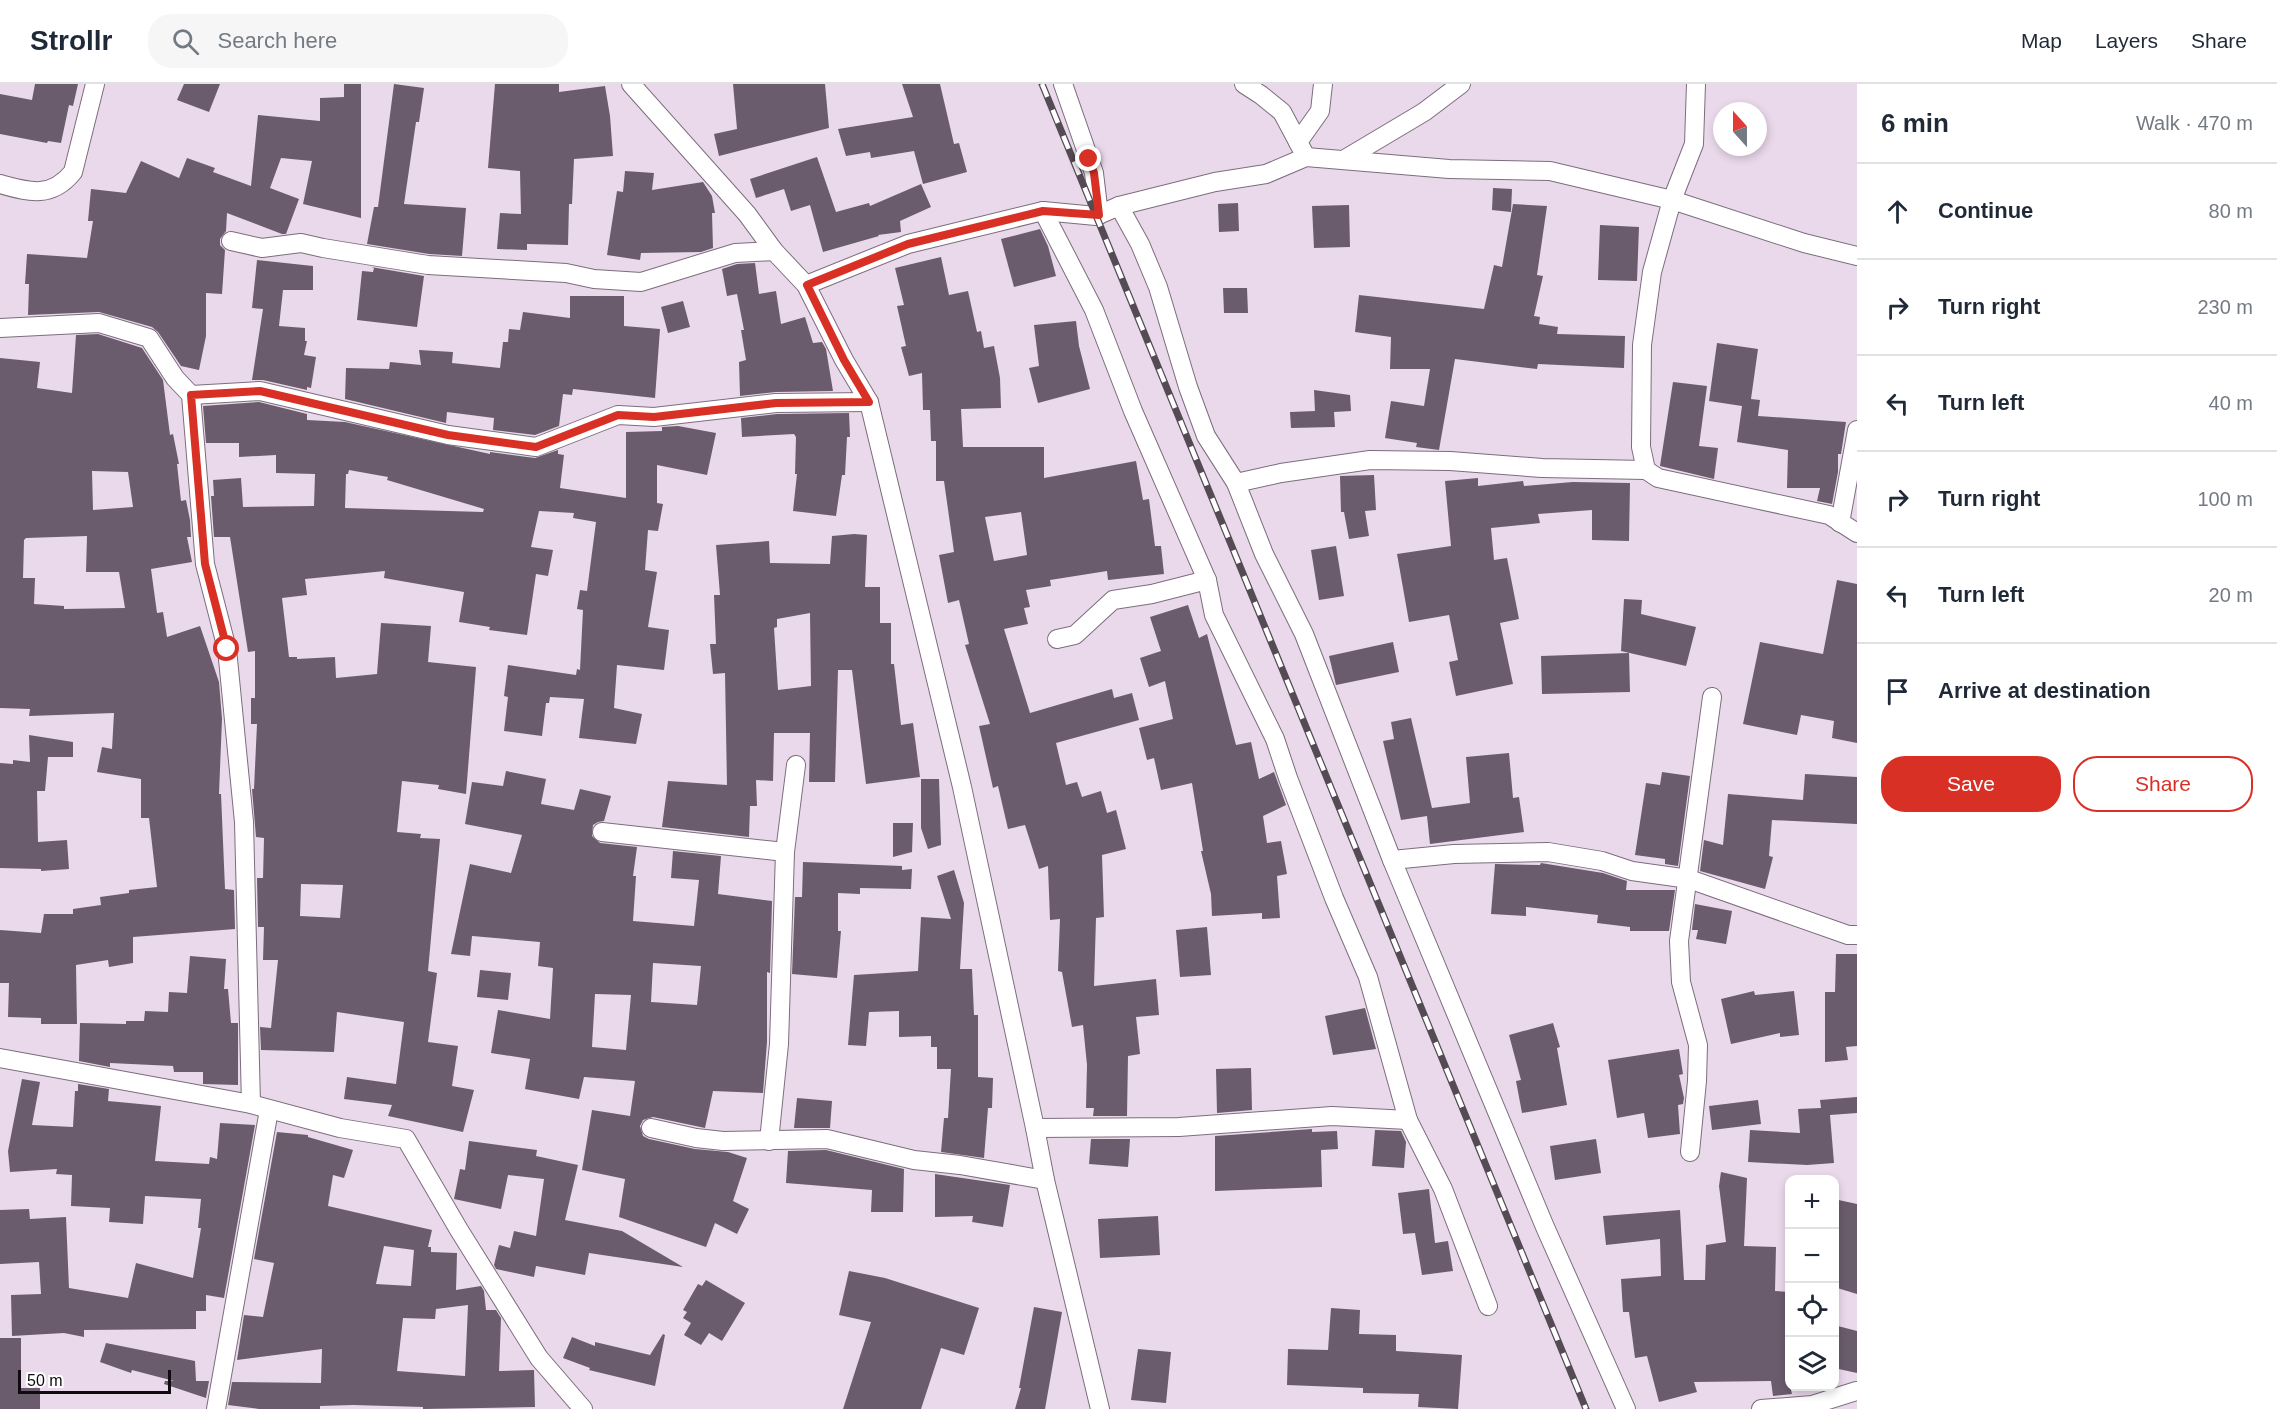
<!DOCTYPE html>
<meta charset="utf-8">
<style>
:root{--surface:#fff;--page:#f6f6f7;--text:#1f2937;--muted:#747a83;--line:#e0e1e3;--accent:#d93025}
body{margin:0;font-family:Arial,sans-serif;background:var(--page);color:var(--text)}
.controls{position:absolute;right:18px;bottom:18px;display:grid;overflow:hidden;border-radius:12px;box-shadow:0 3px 9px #0003}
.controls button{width:54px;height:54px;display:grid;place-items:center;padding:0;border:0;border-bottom:2px solid var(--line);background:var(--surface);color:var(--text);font:30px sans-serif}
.compass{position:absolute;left:1713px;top:18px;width:54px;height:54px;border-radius:50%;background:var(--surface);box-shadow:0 3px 9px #0003;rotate:339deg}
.scale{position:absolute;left:18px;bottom:15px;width:153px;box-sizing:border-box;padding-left:6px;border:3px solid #100b11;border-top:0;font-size:16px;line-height:21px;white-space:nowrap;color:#100b11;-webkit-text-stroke:4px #fff;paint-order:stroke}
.stop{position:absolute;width:18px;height:18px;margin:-14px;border:4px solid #d93025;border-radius:50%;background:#fff}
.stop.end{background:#d93025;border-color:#fff;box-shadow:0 2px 6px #0008}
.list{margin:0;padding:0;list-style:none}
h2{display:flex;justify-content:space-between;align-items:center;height:78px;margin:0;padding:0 24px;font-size:26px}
h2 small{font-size:20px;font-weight:400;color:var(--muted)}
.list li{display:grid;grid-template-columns:39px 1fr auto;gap:18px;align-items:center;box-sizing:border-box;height:96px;padding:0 24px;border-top:2px solid var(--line)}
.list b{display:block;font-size:22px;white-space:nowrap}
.list em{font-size:20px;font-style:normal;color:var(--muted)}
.actions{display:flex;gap:12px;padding:18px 24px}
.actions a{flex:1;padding:14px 0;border:2px solid var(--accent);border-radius:24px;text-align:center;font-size:21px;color:var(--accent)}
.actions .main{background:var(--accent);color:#fff}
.icon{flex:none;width:33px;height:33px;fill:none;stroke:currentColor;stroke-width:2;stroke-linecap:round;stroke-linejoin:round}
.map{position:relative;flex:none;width:1857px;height:1325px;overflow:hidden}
header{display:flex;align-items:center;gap:36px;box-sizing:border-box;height:84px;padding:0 30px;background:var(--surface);border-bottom:2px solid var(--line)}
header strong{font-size:28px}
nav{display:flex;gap:33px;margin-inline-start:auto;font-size:21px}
.search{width:420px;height:54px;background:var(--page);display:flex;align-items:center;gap:15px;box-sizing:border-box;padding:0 21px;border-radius:24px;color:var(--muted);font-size:22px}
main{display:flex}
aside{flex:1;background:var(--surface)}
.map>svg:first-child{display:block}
.building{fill:#6a5c6c;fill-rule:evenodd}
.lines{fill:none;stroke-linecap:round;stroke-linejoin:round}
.minor-casing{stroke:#7c6d7d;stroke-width:20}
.minor{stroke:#fff;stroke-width:18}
.rail-casing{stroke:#544b55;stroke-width:7}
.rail{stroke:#fff;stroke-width:4.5;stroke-dasharray:14;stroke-linecap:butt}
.route{stroke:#d93025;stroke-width:8}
</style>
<header>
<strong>Strollr</strong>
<div class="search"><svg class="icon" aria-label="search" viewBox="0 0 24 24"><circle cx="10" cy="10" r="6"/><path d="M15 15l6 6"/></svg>Search here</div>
<nav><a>Map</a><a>Layers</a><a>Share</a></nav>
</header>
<main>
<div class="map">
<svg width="1857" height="1325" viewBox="0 0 1857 1325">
<rect width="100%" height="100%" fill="#ead9eb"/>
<g class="building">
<path d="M35,0H78L73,22L69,21L61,59L48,57L47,59L0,50V10L32,16Z"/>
<path d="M184,0H220L209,28L177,16Z"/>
<path d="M344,0H361V134L303,120L312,77L281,74L270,104L299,115L286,150H282L227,129L226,147L220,155V161L225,166L222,210L206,209V252L199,286L181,282L158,248L152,243L99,228L28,231L29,200H25L27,170L87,174L93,137H88L91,105L126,109L141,77L179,94L187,74L215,84L213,88L251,102L258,31L320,37V14L344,13Z"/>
<path d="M394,0L424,4L419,38H416L404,120L466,124L462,172L429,170L367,160L374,123H378Z"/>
<path d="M495,0H559V8L605,2L610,32L613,72L574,75L572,120H569L568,161L527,160V166L497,165L500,129L521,130L520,87L488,84Z"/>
<path d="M733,0H825L829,44L719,72L714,50L737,45Z"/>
<path d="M902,0H940L954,60L959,59L967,88L923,100L914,67L871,74L870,68L846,72L838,45L913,33Z"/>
<path d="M817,73L836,128L869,119L870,122L921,100L931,123L900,137L901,148L878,151L879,152L823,168L810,121L791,127L784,105L756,114L750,95Z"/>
<path d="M625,87L654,89L652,106L703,98L712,112L715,129H712L713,164L701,168L641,169L640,176L607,171L617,107L623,108Z"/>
<path d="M1493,104L1512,105L1511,128L1492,126Z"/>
<path d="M1238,119L1239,147L1219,148L1218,120Z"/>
<path d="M1513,120L1547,122L1537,191L1543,192L1534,232L1540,233L1539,240L1558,243L1557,250L1625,252L1624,284L1538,280L1537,285L1455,275L1439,366L1416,363L1417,359L1385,354L1391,317L1424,322L1430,285H1390L1391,253L1355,248L1359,211L1484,225L1494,181L1502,183Z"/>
<path d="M1349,121L1350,163L1314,164L1312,122Z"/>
<path d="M1600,141L1639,143L1637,197L1598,196Z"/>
<path d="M1040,145L1048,162L1056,192L1014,203L1001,155Z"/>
<path d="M941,173L949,211L968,207L977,248L981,247L984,264L994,262L1000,294L1001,324L961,325L963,363H1044V394L1136,377L1143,416L1149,415L1155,462H1161L1164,490L1108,496L1107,487L1050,496L1051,502L1026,506L1030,523L1024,524L1028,540L1004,545L1030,629L1112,605L1114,614L1132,609L1139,636L1056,659L1066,701L1077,698L1082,713L1101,707L1107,729L1116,726L1126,765L1102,771L1104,833L1096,834L1094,902L1156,895L1159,931L1136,933L1140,970L1128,972L1127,1032H1093L1094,1024H1086L1087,981L1083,941L1072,943L1062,888L1058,887L1060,835L1050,836L1048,782L1039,785L1025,741L1008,745L998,702L993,704L979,642L990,640L965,561L969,560L959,516L948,519L939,471L954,468L944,397H936V357H931L930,326H923L922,289L909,292L901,263L906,262L897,222L904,221L895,184ZM1021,428L1027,471L994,477L985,433Z"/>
<path d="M257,176L313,182V206H283L279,242L305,244V257H307L304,271L316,273L311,304L307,303V306L263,296H252L263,225L252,224Z"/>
<path d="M755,179L759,210L776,207L781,240L805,233L813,259L822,258L826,265L833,307L776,308L740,312L739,278L746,276L741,246H744L737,210L727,212L722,185L737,180Z"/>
<path d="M371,183L424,192L417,243L357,236L362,187L373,188L374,184Z"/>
<path d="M1223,204H1247L1248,229H1224Z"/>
<path d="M570,212H624V242L660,245L655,314L573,305L572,311L563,310L559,342L535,351L493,346L494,334L447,328L446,339L345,315L346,284L389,285L390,278L421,281L419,266L453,268L452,279L500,284L503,258H508L509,245L520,246L523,228L570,234Z"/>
<path d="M683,217L690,243L668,249L661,223Z"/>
<path d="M1076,237L1079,262L1090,305L1038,319L1029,284L1039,282L1034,241Z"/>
<path d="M98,250L142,264L163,296L170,351L173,350L179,380H177L181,417L186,416L190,436L191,453H187L192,478L151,485L157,529L163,528L167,553L200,542L219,598L222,635L219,710H221L225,805L234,806L235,845L133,853V879L109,883L108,876L76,881L77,940H41V934L8,933L9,899H0V846L41,849L44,830H73V825L101,821L100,813L129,809V806L157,803L149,734H141V695L97,688L102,663L112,665L114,629L29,632L30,625L0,624V274L40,278L37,304L72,309L76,251ZM92,387L128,388L133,423L93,426ZM87,452L86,488H119L125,524L64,525V522L34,520L35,494H23L24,456L26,454Z"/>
<path d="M1717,259L1758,265L1751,315L1760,316L1758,332L1846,338L1841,370H1838V388L1832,420L1817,417L1820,404H1787L1788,366L1737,358L1742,322L1709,317Z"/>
<path d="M1673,298L1707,302L1699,362L1718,364L1714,395L1660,382Z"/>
<path d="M1314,306L1350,311L1351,327L1334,328L1335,343L1291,344L1290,328L1315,327Z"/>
<path d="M259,318L307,330V336L345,338L490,370V368L535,374L558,366V370L564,371L560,404L626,414V348L662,347V343L678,342L716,349L707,391L657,381V419L663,420L658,447L648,446L645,486L657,488L648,543L669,546L664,586L617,581L614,624L642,630L636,660L579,654L584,615L550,613L549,619H546L542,652L504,647L508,613L504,612L508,581L576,591L577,585L580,586L583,526L577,525L580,506L587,507L596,438L573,434L574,429L539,427L531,463L553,466L548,492L536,490L527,551L489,546L490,543L459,538L464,508L384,494L385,487L305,495L307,511L282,514L289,573H297V575L335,573L336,594L377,590L381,539L431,542L428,578L476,583L466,710L438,705L439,701L402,697L397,748L421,750L420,754L440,755L428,887L437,889L428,958L458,962L452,1002L474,1006L463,1048L388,1032L392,1021L344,1015L347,993L396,1000L404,938L337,928L334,968L261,966L260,943L271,944L278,876H263L264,843H258L257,794H263L264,754L256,753L252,705H254L257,640H251V614H255V567L248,568L230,453H214L211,412H214L213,396L241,394L243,423L314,422L315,390L276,389V371L239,373V359H206L203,322ZM349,386L388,393L387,396L484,425L483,428L345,424L346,390H348ZM301,800L343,801L340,834L300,832Z"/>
<path d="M849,329L850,353H847L845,391H842L836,432L793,427L797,390H795L796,353L794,350L742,353L741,334L777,330Z"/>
<path d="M1374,391L1376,426L1365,427L1369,452L1349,455L1344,428H1341L1340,392Z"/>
<path d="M1478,394V402L1523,397L1524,402L1573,398L1630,399L1629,457L1592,456V426L1538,430L1540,439L1491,444L1494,476L1507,474L1519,535L1500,539L1513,600L1456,612L1449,578L1458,576L1449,531L1409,538L1397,470L1451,462L1445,397Z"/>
<path d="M854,450L867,451L865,503H880V539H891V580H894L901,641L913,639L920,693L866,700L852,586H838L835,698H809L810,649H774L773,697L756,696L757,722H750L749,753L662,743L668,697L727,701L725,589L713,590L710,560H716L714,511H720L716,461L769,457L770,479L830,480L832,452ZM810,529L811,602L778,606L774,544L777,543V535Z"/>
<path d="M1336,462L1344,512L1319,516L1311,466Z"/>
<path d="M1837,496L1857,500V659L1832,654L1834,637L1801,631L1797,651L1743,640L1760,558L1823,570Z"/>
<path d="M1624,515L1642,516L1641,530L1696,543L1686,582L1621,567Z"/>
<path d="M1188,521L1199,554L1207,550L1236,661L1251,658L1259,695L1274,688L1286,721L1263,732L1267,759L1281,757L1287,790L1277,792L1280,834L1262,835V829L1212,832L1211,810L1201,767H1203L1192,699L1161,706L1154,674L1147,676L1139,644L1173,635L1165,597L1149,603L1140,574L1161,567L1150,533Z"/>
<path d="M1393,558L1399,588L1336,601L1329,572Z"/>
<path d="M1629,569L1630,608L1542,610L1541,572Z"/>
<path d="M1411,634L1432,724L1470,719L1466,673L1509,669L1513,714L1519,713L1524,748L1430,760L1427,732L1401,736L1383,657L1394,655L1391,638Z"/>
<path d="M29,651L73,658V673H48L45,707H37L38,758L67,756L69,785L41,787V785L0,784V679L13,680V676L30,678Z"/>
<path d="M506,687L546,695L541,720L574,726L580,705L611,712L604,737L598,738L593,741L592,752L600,759L637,763L633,792H636L633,837L694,842L699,796L671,794L673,767L721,772L718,810L772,817L770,889L767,888V958L763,1009L713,1007L705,1044L653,1033L643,1036L640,1042L643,1052L649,1055L695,1065L728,1068L747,1074L733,1117L749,1125L737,1150L715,1139L706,1163L619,1133L625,1095L582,1086L592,1026L630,1032L635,997L584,993L579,1015L525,1005L530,975L491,969L498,926L550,935L553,884L538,882L540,858L472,852L470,872L451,870L470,780L511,789L522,751L465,740L472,698L503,702ZM653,879L701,882L697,921L651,918ZM595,910L631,911L626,966L592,963Z"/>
<path d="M1662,688L1690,692L1678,782L1665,780V775L1635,771L1646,699L1660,701Z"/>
<path d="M1805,690L1857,693V740L1772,736L1769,772L1773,773L1765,805L1700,787L1704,756L1723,761L1728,710L1803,716Z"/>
<path d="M921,695H939L941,761L928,765L921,744Z"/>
<path d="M893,739H913L912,768L893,773Z"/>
<path d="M803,778L902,782V786L912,785L911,805L860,804V810L838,809V847H841L837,894L792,890L795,813H802Z"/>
<path d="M1541,779L1603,789L1627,797L1626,806H1675L1669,847H1630V843L1597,839L1598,831L1526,823V832L1491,830L1495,780L1540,781Z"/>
<path d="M954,786L964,819L960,885H972L974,931H978V993L993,994L992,1024H988L984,1074L941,1068L944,1034H948L951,985H937V963H931V952L899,953V927L869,928L866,962L848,961L854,891L918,887L921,833L951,835L937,792Z"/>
<path d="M1695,820L1732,827L1726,860L1696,855L1698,846H1692Z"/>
<path d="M1207,843L1211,891L1180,893L1176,846Z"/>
<path d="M1836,870H1857V962L1846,963L1848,976L1825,978V908H1835Z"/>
<path d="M190,872L226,875L224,905H228L231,939H238V1001L203,1000V988H174L173,982L110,979V983L79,977L80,939L126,940V937H144L145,927L168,928L169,908L187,909Z"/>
<path d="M480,886L511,889L508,916L477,913Z"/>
<path d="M1754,907L1755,911L1794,907L1799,951L1780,953V949L1731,960L1721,915Z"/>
<path d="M1365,924L1376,965L1333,971L1325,932Z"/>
<path d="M1553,939L1560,963L1557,964L1567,1021L1522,1029L1516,997L1521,996L1509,951Z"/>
<path d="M1679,965L1683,990L1679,991L1684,1014L1683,1020L1678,1021L1680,1050L1648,1054L1644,1029L1617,1034L1608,976Z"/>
<path d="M1251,984L1252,1026L1217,1029L1216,985Z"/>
<path d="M22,995L40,998L32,1041L73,1043L75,1007H78V1000L109,1005L108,1017L161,1022L155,1077L209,1080L210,1073L217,1075L220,1039L255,1041L224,1214L206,1211V1227H196V1245L84,1246V1253L64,1249L12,1252L11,1211L41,1210L39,1178L0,1180V1126L29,1125L30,1135L66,1133L69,1204L128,1214L136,1179L193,1194L201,1144H198L201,1115L145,1112L143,1140L109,1138L110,1124L71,1122L72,1091L56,1090L57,1085L10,1088L8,1067Z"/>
<path d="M1857,1013V1029L1830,1031L1834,1079L1807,1081L1748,1078L1750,1046L1800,1049L1798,1025L1821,1024L1820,1016Z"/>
<path d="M797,1014L832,1017L830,1044H794Z"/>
<path d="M1758,1016L1761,1040L1712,1046L1709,1022Z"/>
<path d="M1312,1045V1048L1337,1047L1338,1065L1321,1066L1322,1103L1215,1107V1052Z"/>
<path d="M1375,1046L1401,1047L1406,1058L1404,1084L1372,1082Z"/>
<path d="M277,1048L308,1051V1053L353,1066L344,1094L333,1091L328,1122L432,1146L428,1163H431V1168L457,1169L456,1206L481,1202L484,1207L486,1226H496L501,1234L499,1287L534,1286L535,1323L423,1325V1323L353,1321L320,1322V1325H259L228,1321L232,1298L321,1299L322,1265L237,1276L244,1231L263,1233L274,1179L254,1175ZM384,1162L414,1166L411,1202L376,1200ZM468,1221L465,1292L397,1287L403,1234L435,1235L436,1225Z"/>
<path d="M1091,1055H1130L1128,1083L1089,1080Z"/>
<path d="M1596,1055L1601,1089L1555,1096L1550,1062Z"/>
<path d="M469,1057L537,1066L536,1072L578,1081L565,1136L622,1147L683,1183L589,1169L585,1191L536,1182L534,1193L496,1185L494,1181L499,1161L510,1164L514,1147L536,1152L544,1095L508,1091L501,1125L454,1115L460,1085L465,1086Z"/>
<path d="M826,1066L904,1085L903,1128H871L872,1106L786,1099L788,1067Z"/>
<path d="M1721,1088L1747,1094L1744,1162L1776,1163L1775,1207L1790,1208V1302L1792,1310L1773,1312L1771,1297L1694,1298L1697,1308L1659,1318L1647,1272L1635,1274L1629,1228H1623L1621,1195L1661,1192L1660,1155L1606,1161L1603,1132L1680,1126L1684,1196H1705L1706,1161L1726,1158L1719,1102Z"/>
<path d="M935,1090L1010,1101L1003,1143L972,1138L973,1132L935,1133Z"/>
<path d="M1429,1105L1435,1159L1448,1157L1453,1187L1422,1191L1415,1149L1403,1150L1398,1109Z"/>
<path d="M1834,1115L1857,1120V1210L1834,1203Z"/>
<path d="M1158,1132L1160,1171L1100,1174L1098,1135Z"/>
<path d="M849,1187L885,1194L979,1224L964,1271L941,1264L921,1325H843L871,1238L839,1231Z"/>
<path d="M706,1196L745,1219L722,1257L709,1249L701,1261L684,1251L691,1239L683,1234L687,1228L683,1226L698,1200L702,1202Z"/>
<path d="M1034,1223L1062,1228L1045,1325H1015L1021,1304H1019Z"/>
<path d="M1331,1224L1360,1226L1359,1250L1396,1251V1267L1462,1271L1458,1325L1418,1323L1419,1310L1363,1309V1304L1287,1301L1288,1265L1328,1266Z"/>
<path d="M1834,1241L1857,1247V1289L1834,1284Z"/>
<path d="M663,1250L665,1251L655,1302L589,1286L590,1284L563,1274L572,1253L595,1262V1258L650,1271Z"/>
<path d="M0,1254H21V1304H40V1325H0Z"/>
<path d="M106,1259L195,1277L196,1297H209L206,1314L164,1300L165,1297H174L132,1286L131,1289L100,1278Z"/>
<path d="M1138,1265L1171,1268L1166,1319L1131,1316Z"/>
</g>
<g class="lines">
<defs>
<g id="minor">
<path d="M631,0L747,130L774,167L806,201L844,276L869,318L962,703L1035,1044L1045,1096L1100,1325"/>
<path d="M1063,0L1094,89L1099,131"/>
<path d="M1244,0L1261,11L1282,28L1306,73"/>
<path d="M1298,58L1320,27L1323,0"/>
<path d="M1345,75L1424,28L1461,0"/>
<path d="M0,100C29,108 51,115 73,88L95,0"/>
<path d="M1119,122L1140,160L1158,203L1188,303L1206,352L1236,399L1264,470L1304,550L1392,776L1545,1143L1626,1325"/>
<path d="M1043,127L1094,226L1133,327L1207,496L1214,531L1275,655L1288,694L1334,814L1368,893L1408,1036L1443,1105L1488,1222"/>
<path d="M231,157L262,164L301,159L323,164L428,181L566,189L594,195L641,198L735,169L774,167"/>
<path d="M806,201L908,160L1043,127L1096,132L1119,122L1215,98L1266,90L1306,73L1449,85L1550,87L1672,116L1804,159L1857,172"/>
<path d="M0,244L99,239L149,254L175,294L191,311L205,480L227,565L244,738L251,1020"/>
<path d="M191,311L260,307L448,351L536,363L618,331L654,333L776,319L869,318"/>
<path d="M1646,386L1641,363L1642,261L1652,188L1672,116L1694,60L1696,0"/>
<path d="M1236,399L1281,389L1370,376L1450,377L1542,384L1646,386L1658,394L1829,431L1857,449"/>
<path d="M1840,439L1857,346"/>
<path d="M1057,555L1075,551L1113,516L1152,510L1207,496"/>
<path d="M602,748L785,768"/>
<path d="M1392,776L1454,770L1548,768L1602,777L1632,787L1689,795L1848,851H1857"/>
<path d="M0,974L251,1020L340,1044L406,1055L459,1146L539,1274L583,1325"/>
<path d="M651,1044L696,1054L723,1057L827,1055L914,1076L960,1081L1045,1096"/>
<path d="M1035,1044L1179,1043L1332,1032L1408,1036"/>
<path d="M769,1057L779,960L785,768L796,681"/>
<path d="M1690,1068L1697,997L1698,961L1681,898L1679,857L1712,613"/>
<path d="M216,1325L269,1026"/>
<path d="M1761,1325L1812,1321L1856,1307"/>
</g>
</defs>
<use href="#minor" class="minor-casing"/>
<use href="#minor" class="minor"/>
<defs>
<path id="rail" d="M1042,0L1586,1325"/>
</defs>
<use href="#rail" class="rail-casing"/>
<use href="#rail" class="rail"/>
</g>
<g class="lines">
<path class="route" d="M227,565L205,480L191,311L260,307L448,351L536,363L618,331L654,333L776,319L869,318L844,276L807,201L908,160L1043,127L1099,131L1094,89L1089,75"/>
</g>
</svg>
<div class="controls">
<button>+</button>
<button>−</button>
<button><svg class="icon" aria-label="locate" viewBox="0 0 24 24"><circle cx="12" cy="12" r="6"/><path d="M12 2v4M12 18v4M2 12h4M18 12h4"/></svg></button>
<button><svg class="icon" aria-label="layers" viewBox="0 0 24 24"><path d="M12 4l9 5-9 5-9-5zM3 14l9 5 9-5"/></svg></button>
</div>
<svg class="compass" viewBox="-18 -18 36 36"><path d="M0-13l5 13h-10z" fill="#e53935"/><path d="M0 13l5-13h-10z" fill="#747a83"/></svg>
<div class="scale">50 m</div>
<div class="stop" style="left:227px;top:565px"></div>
<div class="stop end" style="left:1089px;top:75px"></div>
</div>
<aside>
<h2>6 min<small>Walk · 470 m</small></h2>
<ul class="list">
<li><svg class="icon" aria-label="ahead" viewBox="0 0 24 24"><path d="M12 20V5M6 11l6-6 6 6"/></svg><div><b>Continue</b></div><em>80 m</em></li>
<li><svg class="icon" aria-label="right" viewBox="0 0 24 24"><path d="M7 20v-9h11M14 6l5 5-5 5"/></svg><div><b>Turn right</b></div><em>230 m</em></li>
<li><svg class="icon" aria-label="left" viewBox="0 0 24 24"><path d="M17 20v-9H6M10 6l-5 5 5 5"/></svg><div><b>Turn left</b></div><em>40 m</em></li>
<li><svg class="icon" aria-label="right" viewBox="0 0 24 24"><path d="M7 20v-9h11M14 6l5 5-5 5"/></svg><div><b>Turn right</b></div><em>100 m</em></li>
<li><svg class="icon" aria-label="left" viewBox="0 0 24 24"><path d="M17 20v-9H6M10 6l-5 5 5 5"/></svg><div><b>Turn left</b></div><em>20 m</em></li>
<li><svg class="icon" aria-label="arrive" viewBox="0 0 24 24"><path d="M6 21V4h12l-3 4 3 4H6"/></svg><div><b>Arrive at destination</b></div></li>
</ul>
<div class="actions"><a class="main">Save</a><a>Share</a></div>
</aside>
</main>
